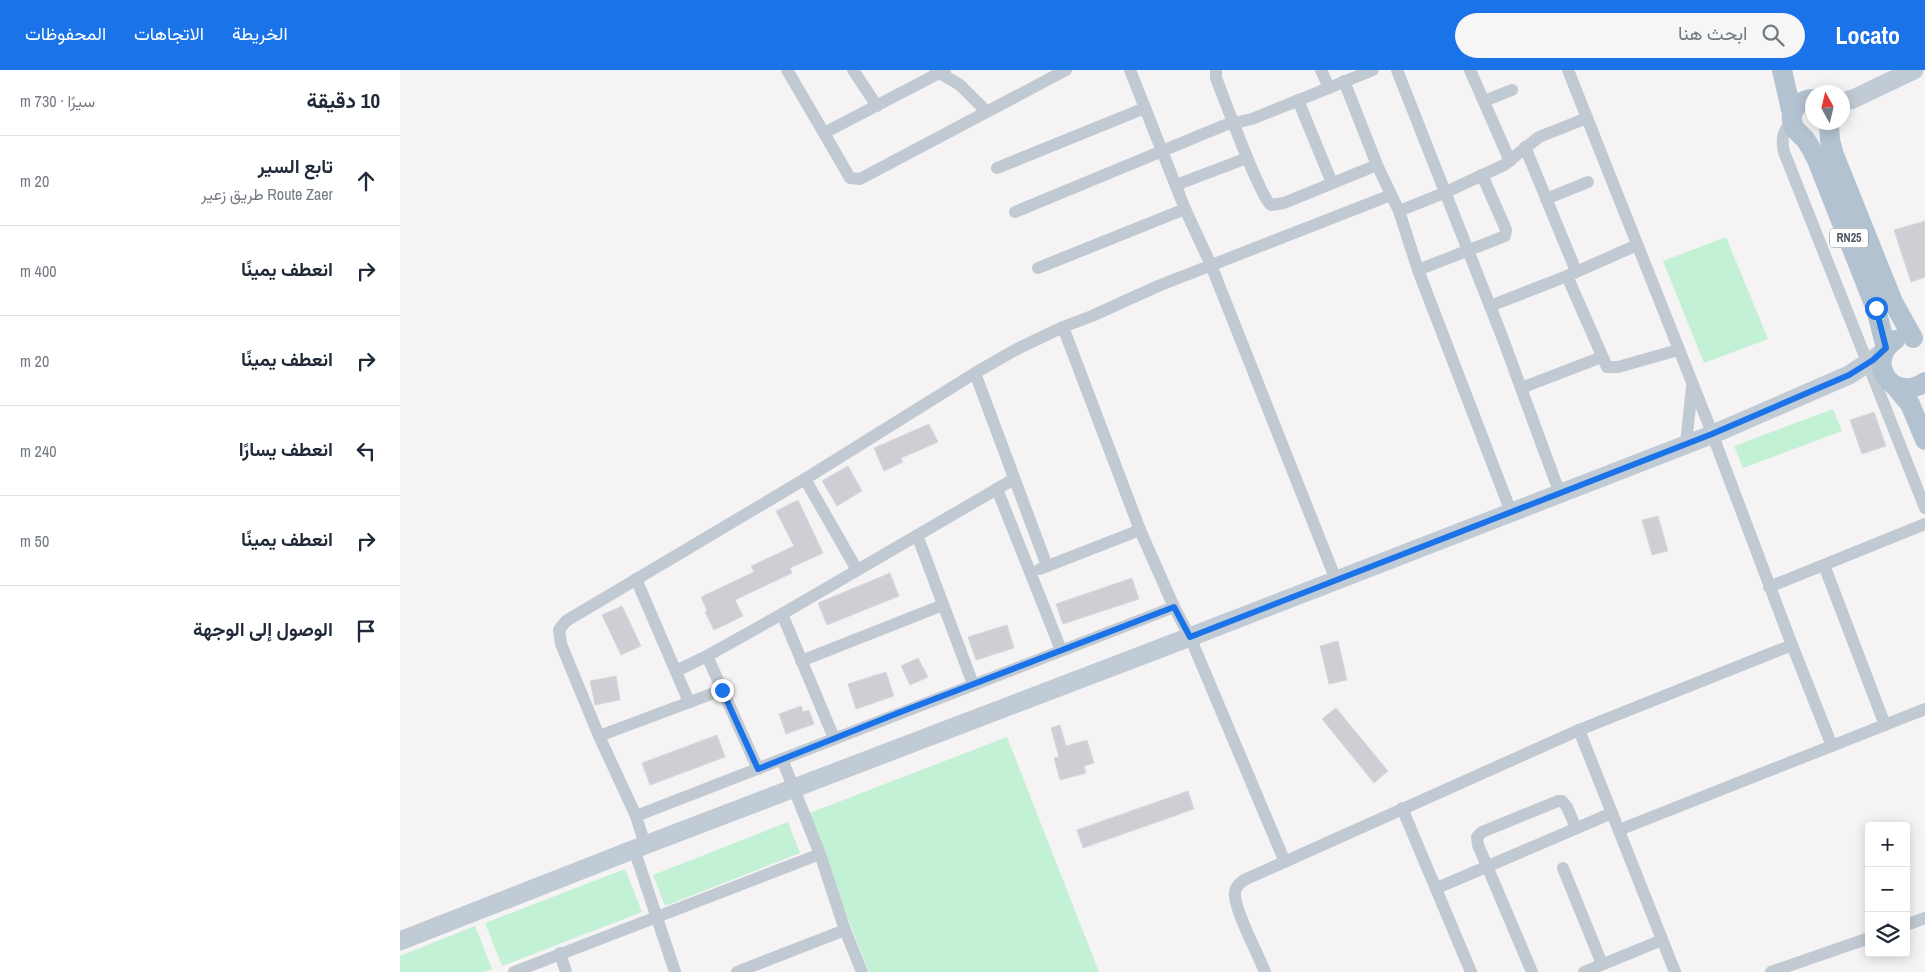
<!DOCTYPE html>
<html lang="ar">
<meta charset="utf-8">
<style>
:root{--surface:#fff;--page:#f6f6f7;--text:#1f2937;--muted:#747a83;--line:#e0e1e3;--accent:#1a73e8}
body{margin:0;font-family:"Archivo Narrow",Vazirmatn,sans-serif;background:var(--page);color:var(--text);direction:rtl}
.controls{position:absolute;right:15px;bottom:15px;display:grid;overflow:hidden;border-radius:5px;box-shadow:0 2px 12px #0003}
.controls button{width:45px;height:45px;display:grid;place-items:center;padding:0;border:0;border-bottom:1px solid var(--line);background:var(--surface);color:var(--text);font:25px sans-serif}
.compass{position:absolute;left:1405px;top:15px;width:45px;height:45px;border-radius:50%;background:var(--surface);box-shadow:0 2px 12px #0003;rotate:352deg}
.stop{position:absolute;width:15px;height:15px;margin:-11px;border:4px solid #1a73e8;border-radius:50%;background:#fff}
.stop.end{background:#1a73e8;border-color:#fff;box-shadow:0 1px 5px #0008}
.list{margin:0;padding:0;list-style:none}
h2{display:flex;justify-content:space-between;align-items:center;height:65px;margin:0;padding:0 20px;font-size:21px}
h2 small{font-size:16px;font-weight:400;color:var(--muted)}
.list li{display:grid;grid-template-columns:32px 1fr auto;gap:15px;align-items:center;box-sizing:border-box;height:90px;padding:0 20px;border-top:1px solid var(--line)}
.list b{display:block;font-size:19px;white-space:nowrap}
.list p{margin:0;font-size:16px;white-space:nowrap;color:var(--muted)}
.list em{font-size:16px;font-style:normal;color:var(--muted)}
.icon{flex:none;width:28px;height:28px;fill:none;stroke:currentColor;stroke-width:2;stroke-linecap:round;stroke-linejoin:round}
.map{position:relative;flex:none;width:1525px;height:902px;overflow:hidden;direction:ltr}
header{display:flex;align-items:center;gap:30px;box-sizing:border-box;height:70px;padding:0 25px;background:var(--accent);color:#fff}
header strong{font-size:24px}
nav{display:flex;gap:28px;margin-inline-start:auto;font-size:18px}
.search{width:350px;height:45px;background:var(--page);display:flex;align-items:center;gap:12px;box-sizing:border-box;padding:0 18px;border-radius:28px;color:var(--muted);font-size:19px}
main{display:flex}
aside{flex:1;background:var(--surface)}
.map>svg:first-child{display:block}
.green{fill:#c3f1d5}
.building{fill:#cdcfd5;stroke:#d7d9de}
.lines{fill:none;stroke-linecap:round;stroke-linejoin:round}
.minor{stroke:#c1cad2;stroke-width:12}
.secondary{stroke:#c1cbd6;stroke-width:19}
.primary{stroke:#b3c2d1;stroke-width:20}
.route{stroke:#1a73e8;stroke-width:6}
.labels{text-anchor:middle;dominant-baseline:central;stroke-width:4.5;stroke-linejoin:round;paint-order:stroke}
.shield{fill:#fff;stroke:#808990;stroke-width:1}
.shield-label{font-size:12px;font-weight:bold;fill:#4a5661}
</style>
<header>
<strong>Locato</strong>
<div class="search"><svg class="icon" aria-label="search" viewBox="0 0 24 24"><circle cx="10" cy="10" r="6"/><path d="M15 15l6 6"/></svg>ابحث هنا</div>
<nav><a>الخريطة</a><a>الاتجاهات</a><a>المحفوظات</a></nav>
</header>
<main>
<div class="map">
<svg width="1525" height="902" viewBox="0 0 1525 902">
<rect width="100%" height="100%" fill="#f5f3f3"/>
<g class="green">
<path d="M1326,167L1368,269L1304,293L1263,191Z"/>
<path d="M1433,339L1442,361L1343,398L1334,376Z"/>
<path d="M607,667L699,902H469L407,744Z"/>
<path d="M388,752L400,783L265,836L253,805Z"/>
<path d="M225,799L242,842L102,896L85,853Z"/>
<path d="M75,856L92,899L84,902H0V886Z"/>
</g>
<g class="building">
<path d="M1525,151V207L1511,212L1494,160Z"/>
<path d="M1474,342L1486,376L1462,384L1450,350Z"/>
<path d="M529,354L538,372L501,388L503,392L484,401L474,378Z"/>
<path d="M448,396L462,421L437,436L422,411Z"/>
<path d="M398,430L423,483L390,498L392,503L335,530L343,546L314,560L305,542L307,541L301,527L354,502L351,496L394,476L376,441Z"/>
<path d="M1258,446L1268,481L1252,485L1242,450Z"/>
<path d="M490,503L499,526L427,555L418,533Z"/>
<path d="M732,508L739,529L663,554L656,534Z"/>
<path d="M222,536L241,576L221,585L202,545Z"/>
<path d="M607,555L614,578L576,590L568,567Z"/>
<path d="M938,571L947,610L929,614L920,576Z"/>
<path d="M518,588L528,607L510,615L501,596Z"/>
<path d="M486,602L494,626L456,639L448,614Z"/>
<path d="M216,606L220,630L195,635L190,611Z"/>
<path d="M401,636L403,642L409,640L414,654L386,664L379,644Z"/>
<path d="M936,638L988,701L974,713L922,649Z"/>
<path d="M660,655L666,676L687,670L694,693L684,696L686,703L660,710L654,688L659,687L651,658Z"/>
<path d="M317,665L325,687L250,715L242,693Z"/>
<path d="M788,721L794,739L683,778L677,760Z"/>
</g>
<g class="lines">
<g class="minor">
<path d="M387,0L424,63L545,0"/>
<path d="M453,0L477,36"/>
<path d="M535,0L560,15L587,42"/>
<path d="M730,0L785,139L811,195L936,510"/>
<path d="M816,0V8C824,28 860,127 871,135L884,133L977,95"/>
<path d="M921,0L929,18"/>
<path d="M997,0L1103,269L1160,424"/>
<path d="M1070,0L1110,91"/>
<path d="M1168,0L1307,350L1392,575L1432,676"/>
<path d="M944,11L977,95L999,141L1018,200L1111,442"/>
<path d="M898,30L932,113"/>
<path d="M1084,31L1112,20"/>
<path d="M1392,51C1383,61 1381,69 1384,82L1525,438"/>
<path d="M424,63L450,108L460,109L666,0"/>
<path d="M1125,77L1176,201"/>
<path d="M597,98L745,38"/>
<path d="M776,115L847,88"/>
<path d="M1146,129L1188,112"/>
<path d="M999,141L1044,123L1104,95L1139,67L1187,48"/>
<path d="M615,142L825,55L852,49L973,0"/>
<path d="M638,198L785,139"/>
<path d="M1018,200L1105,166L1106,160L1104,155L1082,105"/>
<path d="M1167,206L1207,297H1218L1278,280"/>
<path d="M1090,236L1167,206L1237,175"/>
<path d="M663,257L740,460L774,537L790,567L885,792"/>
<path d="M575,303L647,496"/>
<path d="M1121,318L1202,287"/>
<path d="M1286,374L1292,317"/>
<path d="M405,409L457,500"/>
<path d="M597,419L661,580"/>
<path d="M517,465L573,614"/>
<path d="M1424,495L1485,655"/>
<path d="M640,499L740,460"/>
<path d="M236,509L289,632"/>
<path d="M1369,517L1525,454"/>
<path d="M382,544L434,668"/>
<path d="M307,586L358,699"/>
<path d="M401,591L543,535"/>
<path d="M276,601L307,586L382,544L614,409"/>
<path d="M1179,660L1275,902"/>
<path d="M199,666L322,620"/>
<path d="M382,689L420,784L445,860L462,902"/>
<path d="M1002,738L1071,902"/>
<path d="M236,746L774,537"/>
<path d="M1219,760L1525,639"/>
<path d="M245,775L236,746L199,666L161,574L159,560L166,551L405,409L575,303L617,279L663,257L692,246L758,216L991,125"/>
<path d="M234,779L275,902"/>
<path d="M1163,798L1202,894"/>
<path d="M1037,818L1212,743"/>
<path d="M1506,855L1525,848"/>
<path d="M160,883L166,902"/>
<path d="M114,902L420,784"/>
<path d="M337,902L445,860"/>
<path d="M865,902C858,884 836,843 835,826C834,818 839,814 844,810L1179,660L1392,575"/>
<path d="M1132,902L1078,775L1077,767L1082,762L1158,731H1162L1167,737L1176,758"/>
<path d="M1184,902L1262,870"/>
<path d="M1371,902L1469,868"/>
</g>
<g class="secondary">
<path d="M1442,32L1453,29L1514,0"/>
<path d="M0,871L245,775L790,567L1311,365L1449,305L1484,282"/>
</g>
<g class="primary">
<path d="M1382,0L1392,44"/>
<path d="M1412,29C1399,30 1387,42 1394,57C1397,62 1401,65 1405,69C1410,76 1414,83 1417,90L1476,239L1486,278"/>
<path d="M1429,55L1430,70L1434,85L1493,232L1513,268"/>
<path d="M1495,270C1464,291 1492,334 1525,312"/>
<path d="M1495,316L1510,334L1525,370"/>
</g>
</g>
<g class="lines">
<path class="route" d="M322,620L358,699L498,643L774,537L790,567L1312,364L1449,305L1473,290L1486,278L1476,238"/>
</g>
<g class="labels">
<rect class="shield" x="1430" y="158.5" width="38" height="19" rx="4"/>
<g class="shield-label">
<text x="1449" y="168">RN25</text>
</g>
</g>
</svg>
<div class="controls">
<button>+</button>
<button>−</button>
<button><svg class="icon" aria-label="layers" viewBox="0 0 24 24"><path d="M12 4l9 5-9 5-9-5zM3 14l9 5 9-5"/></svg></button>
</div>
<svg class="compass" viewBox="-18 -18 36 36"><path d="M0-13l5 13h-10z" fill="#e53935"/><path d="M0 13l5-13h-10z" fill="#747a83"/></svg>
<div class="stop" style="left:1476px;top:238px"></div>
<div class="stop end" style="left:322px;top:620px"></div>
</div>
<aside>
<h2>10 دقيقة<small>سيرًا · 730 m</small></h2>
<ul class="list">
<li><svg class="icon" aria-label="ahead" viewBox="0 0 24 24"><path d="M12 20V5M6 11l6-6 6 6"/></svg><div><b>تابع السير</b><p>Route Zaer طريق زعير</p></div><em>20 m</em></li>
<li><svg class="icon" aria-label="right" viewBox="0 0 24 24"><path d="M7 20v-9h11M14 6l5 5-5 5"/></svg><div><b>انعطف يمينًا</b></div><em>400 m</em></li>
<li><svg class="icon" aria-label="right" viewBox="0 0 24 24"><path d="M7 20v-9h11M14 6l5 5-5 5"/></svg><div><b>انعطف يمينًا</b></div><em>20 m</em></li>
<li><svg class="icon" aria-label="left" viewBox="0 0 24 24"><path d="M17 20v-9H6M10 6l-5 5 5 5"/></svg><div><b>انعطف يسارًا</b></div><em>240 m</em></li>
<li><svg class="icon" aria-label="right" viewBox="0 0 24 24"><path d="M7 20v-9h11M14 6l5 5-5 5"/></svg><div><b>انعطف يمينًا</b></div><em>50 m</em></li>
<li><svg class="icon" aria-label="arrive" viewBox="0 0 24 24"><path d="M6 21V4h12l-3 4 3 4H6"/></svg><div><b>الوصول إلى الوجهة</b></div></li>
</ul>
</aside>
</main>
